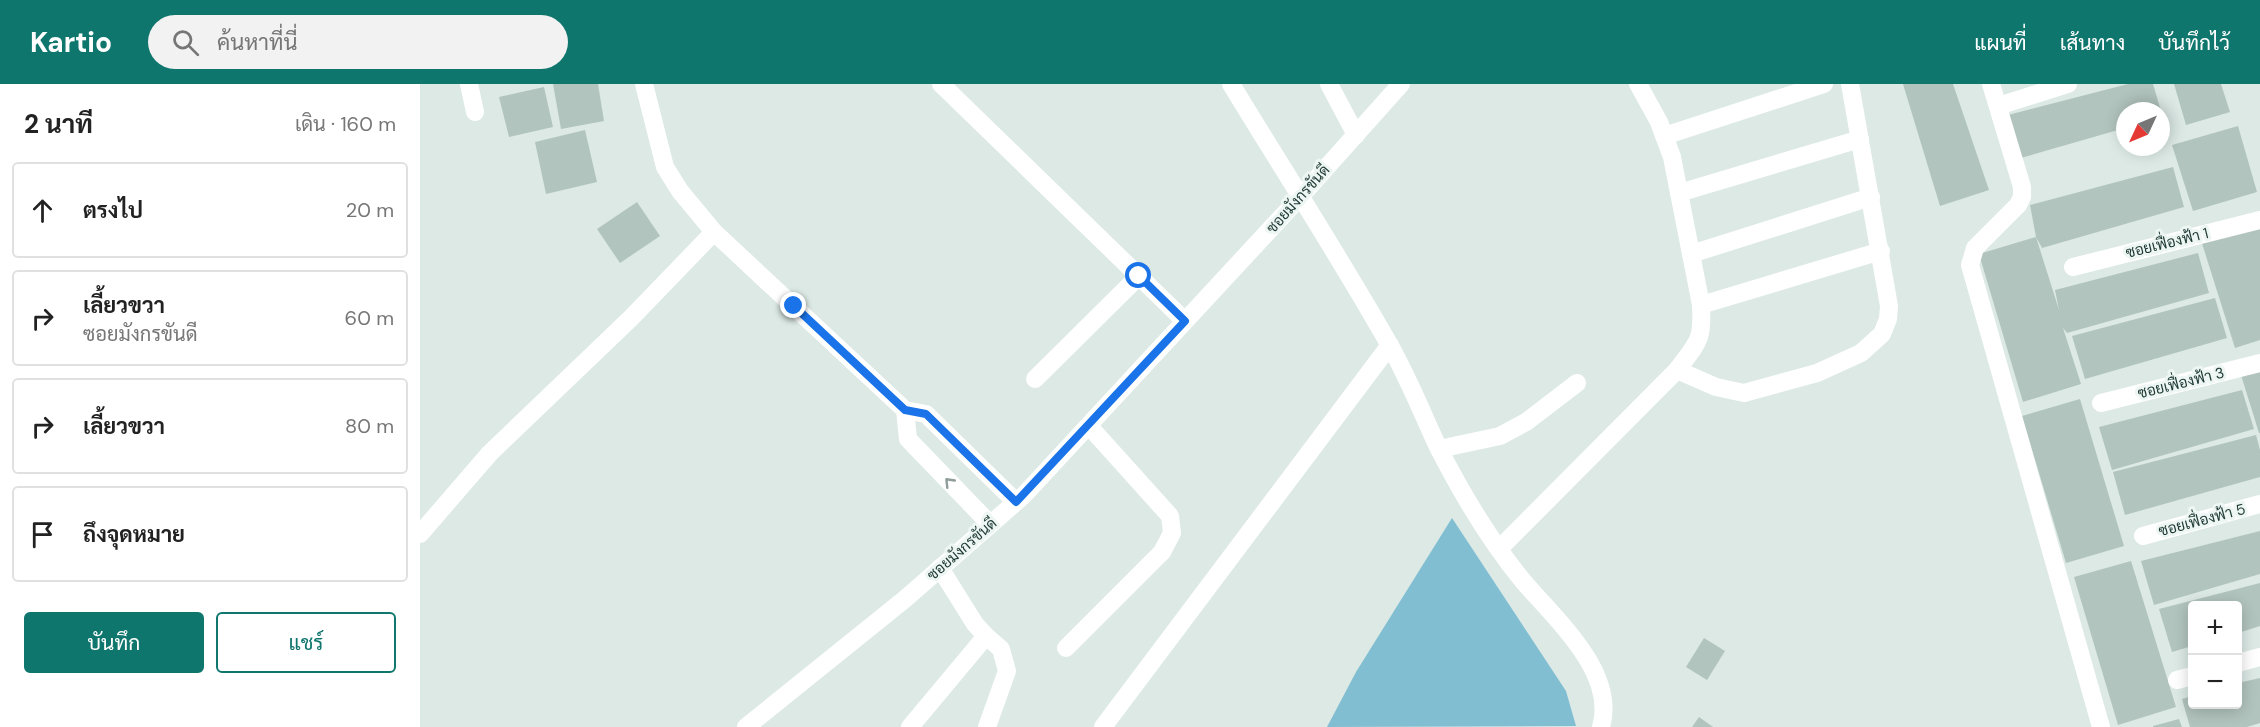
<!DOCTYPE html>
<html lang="th">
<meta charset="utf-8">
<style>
:root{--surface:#fff;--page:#f2f2f2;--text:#222;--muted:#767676;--line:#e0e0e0;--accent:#0f766e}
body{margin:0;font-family:"DM Sans",Sarabun,sans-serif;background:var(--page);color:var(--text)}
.controls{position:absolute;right:18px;bottom:18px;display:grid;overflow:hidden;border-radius:6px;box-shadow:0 3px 15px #0003}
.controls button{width:54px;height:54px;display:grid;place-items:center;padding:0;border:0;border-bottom:2px solid var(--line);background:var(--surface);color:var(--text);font:30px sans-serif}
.compass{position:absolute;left:1696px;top:18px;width:54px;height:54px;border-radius:50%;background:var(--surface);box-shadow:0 3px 15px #0003;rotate:226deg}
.stop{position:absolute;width:18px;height:18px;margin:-14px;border:4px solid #1a73e8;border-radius:50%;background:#fff}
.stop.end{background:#1a73e8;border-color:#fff;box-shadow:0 2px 6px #0008}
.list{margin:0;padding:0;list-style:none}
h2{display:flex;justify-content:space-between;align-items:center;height:78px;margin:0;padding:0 24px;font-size:26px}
h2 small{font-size:20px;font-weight:400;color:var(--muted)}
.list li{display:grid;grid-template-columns:39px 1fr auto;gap:18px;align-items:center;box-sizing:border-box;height:96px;margin:0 12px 12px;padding:0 12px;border:2px solid var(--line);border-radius:6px}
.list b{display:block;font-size:22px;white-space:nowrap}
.list p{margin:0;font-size:20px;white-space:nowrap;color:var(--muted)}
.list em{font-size:20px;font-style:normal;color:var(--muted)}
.actions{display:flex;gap:12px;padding:18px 24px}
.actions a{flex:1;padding:14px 0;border:2px solid var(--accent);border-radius:6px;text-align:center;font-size:21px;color:var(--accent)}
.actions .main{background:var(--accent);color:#fff}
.icon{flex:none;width:33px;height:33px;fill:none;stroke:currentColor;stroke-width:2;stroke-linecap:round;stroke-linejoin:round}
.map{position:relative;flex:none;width:1840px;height:643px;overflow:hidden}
header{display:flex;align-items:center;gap:36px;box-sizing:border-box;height:84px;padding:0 30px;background:var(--accent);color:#fff}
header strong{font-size:28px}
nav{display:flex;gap:33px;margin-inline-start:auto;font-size:21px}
.search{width:420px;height:54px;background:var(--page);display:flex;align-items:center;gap:15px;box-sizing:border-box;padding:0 21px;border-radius:33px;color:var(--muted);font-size:22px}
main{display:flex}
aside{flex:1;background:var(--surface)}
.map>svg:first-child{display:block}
.water{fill:#81bed2}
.building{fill:#b2c4be}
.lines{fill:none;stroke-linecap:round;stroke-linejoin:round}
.minor{stroke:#fff;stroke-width:18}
.oneway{stroke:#8e9c9a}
.route{stroke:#1a73e8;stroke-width:8}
.labels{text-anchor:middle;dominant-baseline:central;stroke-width:6;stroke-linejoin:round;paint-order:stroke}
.street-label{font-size:15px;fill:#1e3934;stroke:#edf6f2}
</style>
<header>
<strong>Kartio</strong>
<div class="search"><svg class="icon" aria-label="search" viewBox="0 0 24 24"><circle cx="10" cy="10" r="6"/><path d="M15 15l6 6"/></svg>ค้นหาที่นี่</div>
<nav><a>แผนที่</a><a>เส้นทาง</a><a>บันทึกไว้</a></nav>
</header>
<main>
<aside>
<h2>2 นาที<small>เดิน · 160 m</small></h2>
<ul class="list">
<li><svg class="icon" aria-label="ahead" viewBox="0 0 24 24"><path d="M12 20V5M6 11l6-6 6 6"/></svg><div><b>ตรงไป</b></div><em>20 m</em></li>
<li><svg class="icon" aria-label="right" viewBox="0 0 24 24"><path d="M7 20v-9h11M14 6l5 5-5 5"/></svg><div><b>เลี้ยวขวา</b><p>ซอยมังกรขันดี</p></div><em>60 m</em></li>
<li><svg class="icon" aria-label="right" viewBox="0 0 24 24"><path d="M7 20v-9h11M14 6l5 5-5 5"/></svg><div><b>เลี้ยวขวา</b></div><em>80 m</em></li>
<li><svg class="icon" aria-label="arrive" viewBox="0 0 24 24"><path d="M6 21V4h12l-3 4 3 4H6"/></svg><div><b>ถึงจุดหมาย</b></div></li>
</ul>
<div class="actions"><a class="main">บันทึก</a><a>แชร์</a></div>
</aside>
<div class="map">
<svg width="1840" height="643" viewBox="0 0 1840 643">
<rect width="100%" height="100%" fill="#dce9e5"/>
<path class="water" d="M1032,434L1146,607L1156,642L907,643L936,588Z"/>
<g class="building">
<path d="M133,0H178L184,37L141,45Z"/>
<path d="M1483,0H1533L1569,106L1520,122Z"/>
<path d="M1708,0H1733L1741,27H1705V44L1601,74L1588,31Z"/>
<path d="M1754,0H1801L1810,28L1766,41Z"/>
<path d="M124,3L133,43L89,53L79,13Z"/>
<path d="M1818,42L1837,108L1773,127L1752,61Z"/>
<path d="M165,46L177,98L126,110L115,58Z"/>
<path d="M1753,83L1764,123L1622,164L1616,153L1610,121Z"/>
<path d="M217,118L240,152L200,179L177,145Z"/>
<path d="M1840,136V256L1815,264L1780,153Z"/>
<path d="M1616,153L1639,226L1635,206L1778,169L1789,209L1647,249L1643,244L1661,300L1603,318L1559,170Z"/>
<path d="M1795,214L1807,254L1665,295L1652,252Z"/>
<path d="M1840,285V349H1839L1821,291Z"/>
<path d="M1822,306L1834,345L1692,386L1679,343Z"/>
<path d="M1660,315L1704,462L1646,479L1602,332Z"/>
<path d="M1836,351L1840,366V393L1705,431L1693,388Z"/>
<path d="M1840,447V490L1734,521L1721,477Z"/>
<path d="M1711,477L1756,623L1698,641L1654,493Z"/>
<path d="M1840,499V542L1818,549V522H1772V562L1752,568L1739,525Z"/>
<path d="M1284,554L1305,567L1287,596L1266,583Z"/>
<path d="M1840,594V639L1827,643H1770L1762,615L1772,612L1773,621H1818V599Z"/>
<path d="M1279,633L1293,643H1272Z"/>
<path d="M1759,635L1762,643H1733V642Z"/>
</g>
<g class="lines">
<g class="minor">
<path d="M49,0L55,28"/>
<path d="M224,0L245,83L260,107L294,148L485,326L506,330L596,418"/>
<path d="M521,0L765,237"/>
<path d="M811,0C864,87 919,172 969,260C988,293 1002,329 1018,363C1042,410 1070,457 1103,497C1135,535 1197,588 1181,643"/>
<path d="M909,0L936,51"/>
<path d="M1571,0L1602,103V113L1598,121L1555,164L1550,181L1681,643"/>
<path d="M1578,22L1648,0"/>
<path d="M1244,52L1404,0"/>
<path d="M1259,109L1440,55"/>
<path d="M1271,170L1451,113"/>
<path d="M1653,183L1840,136"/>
<path d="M1281,221L1461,167"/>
<path d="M1257,286L1296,303L1324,309L1397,289L1441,269L1462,250L1468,235L1469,222L1430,0"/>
<path d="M615,295L719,192"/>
<path d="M1681,319L1840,279"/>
<path d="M485,326L488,355L570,440"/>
<path d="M1019,365L1080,352L1106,338L1157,299"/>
<path d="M0,450L70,369L211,234L294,148"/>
<path d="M1723,452L1840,420"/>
<path d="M1079,465L1257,286C1278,258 1283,257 1281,221L1252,73L1239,38L1218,0"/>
<path d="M566,552L581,565L587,587L567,643"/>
<path d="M646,564L742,468L752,449L750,432L669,342"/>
<path d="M1818,579L1840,573"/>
<path d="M1757,596L1772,592"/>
<path d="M326,643L485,515L604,411L880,113L981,0"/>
<path d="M490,643L566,552L555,540L520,484"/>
<path d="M683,643L970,261"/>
</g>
</g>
<defs><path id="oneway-chevron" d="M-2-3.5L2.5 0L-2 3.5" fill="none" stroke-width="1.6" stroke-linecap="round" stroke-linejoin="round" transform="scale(1.5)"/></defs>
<use class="oneway" href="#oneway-chevron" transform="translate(529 398) rotate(-134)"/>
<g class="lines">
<path class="route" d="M374,222L485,326L506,330L596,418L765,237L719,192"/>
</g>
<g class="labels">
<g class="street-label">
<text transform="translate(878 115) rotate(-48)">ซอยมังกรขันดี</text>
<text transform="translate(1747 159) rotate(-14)">ซอยเฟื่องฟ้า 1</text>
<text transform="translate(1761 299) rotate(-14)">ซอยเฟื่องฟ้า 3</text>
<text transform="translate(1782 436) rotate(-15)">ซอยเฟื่องฟ้า 5</text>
<text transform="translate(542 465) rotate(-41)">ซอยมังกรขันดี</text>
</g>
</g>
</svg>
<div class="controls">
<button>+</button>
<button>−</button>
</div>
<svg class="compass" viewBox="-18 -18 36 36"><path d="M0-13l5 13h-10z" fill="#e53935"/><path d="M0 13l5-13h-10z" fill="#767676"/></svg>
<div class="stop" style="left:719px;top:192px"></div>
<div class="stop end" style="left:374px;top:222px"></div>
</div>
</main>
